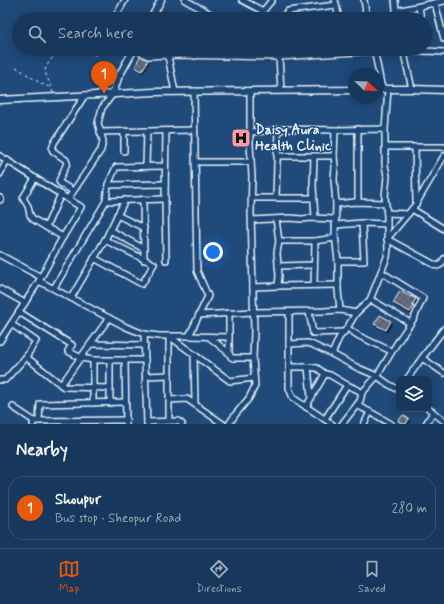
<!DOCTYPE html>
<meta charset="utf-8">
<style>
:root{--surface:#17385c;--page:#244365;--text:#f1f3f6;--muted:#9eacbb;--line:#365272;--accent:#ea580c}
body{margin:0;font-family:Mynerve,sans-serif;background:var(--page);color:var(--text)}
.controls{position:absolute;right:12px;bottom:12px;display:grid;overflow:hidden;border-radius:8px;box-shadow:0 2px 10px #0003}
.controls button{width:36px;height:36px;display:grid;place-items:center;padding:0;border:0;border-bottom:1px solid var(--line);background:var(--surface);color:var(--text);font:20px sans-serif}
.compass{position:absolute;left:348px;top:68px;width:36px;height:36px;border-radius:50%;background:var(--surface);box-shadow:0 2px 10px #0003;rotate:113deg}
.you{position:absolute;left:213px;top:252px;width:14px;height:14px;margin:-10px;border:3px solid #fff;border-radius:50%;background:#1a73e8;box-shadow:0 0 0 6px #1a73e833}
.badge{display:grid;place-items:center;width:26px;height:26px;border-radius:50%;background:var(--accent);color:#fff;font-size:13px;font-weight:700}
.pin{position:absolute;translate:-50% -33px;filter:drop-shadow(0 1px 2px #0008)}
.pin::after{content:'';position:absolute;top:21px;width:14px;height:12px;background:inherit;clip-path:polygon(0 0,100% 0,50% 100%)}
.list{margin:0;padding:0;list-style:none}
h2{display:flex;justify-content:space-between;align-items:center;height:52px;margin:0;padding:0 16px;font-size:17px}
h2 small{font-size:13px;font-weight:400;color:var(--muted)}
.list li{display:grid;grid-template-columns:26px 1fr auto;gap:12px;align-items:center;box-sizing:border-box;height:64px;margin:0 8px 8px;padding:0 8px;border:1px solid var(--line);border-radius:16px}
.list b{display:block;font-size:15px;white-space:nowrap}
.list p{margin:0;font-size:13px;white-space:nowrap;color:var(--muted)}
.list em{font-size:13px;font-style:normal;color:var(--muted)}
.icon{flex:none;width:22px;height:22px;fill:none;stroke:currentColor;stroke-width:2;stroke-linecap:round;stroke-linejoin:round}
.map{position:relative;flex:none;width:444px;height:424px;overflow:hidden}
.search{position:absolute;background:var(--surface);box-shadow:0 2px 10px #0003;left:12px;right:12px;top:12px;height:44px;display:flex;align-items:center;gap:10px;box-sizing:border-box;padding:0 14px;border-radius:22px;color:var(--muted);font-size:15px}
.sheet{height:124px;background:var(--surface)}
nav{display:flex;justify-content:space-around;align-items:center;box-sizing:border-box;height:56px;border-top:1px solid var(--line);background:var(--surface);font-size:11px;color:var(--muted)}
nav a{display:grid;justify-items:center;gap:2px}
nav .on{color:var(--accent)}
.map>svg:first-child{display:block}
.building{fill:url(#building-cross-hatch);stroke:#e8f1f8;filter:url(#shadow)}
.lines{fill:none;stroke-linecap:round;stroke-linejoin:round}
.minor-casing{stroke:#e8f1f8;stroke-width:8}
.tertiary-casing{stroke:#e8f1f8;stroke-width:9}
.path{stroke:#e8f1f8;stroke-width:1;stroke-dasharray:3 3;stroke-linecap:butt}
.minor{stroke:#1f4a7a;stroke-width:5}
.tertiary{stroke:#1f4a7a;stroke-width:6}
.labels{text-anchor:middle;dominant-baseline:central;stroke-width:3;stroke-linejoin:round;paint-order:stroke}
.poi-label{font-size:14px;font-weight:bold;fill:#e8f1f8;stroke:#1f4a7a;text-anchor:start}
</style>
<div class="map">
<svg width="444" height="424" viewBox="0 0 444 424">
<defs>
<pattern id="building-cross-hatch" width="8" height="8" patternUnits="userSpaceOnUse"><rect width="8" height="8" fill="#636f82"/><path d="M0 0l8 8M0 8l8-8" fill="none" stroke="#535a63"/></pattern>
<filter id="shadow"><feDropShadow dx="1" dy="2" stdDeviation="0" flood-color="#0009"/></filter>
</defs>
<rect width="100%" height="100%" fill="#1f4a7a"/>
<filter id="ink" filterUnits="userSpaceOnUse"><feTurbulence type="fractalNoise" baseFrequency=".025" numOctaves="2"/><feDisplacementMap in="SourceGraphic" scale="8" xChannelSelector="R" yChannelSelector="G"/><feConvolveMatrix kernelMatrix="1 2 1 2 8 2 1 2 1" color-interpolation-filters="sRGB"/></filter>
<g filter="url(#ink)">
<g class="building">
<path d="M140,56L148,60L142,71L135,67Z"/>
<rect x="236" y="135" width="10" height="6"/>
<path d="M400,291L411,297V296L416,299L412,305L414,306L410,312L393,303Z"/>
<path d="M380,315L391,321L386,330L374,324Z"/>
<path d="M403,415L409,419L406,424H403L398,421Z"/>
</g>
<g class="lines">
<defs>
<g id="minor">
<path d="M185,0L220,19"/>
<path d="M242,0L263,11L272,0"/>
<path d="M335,0L339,19"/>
<path d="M364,0L367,19"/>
<path d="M395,0L397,19"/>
<path d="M435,3L444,39"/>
<path d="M419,7L421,19"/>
<path d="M396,11L444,1"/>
<path d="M154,14L163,19"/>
<path d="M114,19L125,0"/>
<path d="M282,19L283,16L288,11L336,5"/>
<path d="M135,49L148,56L173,55L279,57L374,51"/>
<path d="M374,49L382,89"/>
<path d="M403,49L412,89"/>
<path d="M95,51L96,49"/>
<path d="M404,53L426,51L444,52"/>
<path d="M168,56L175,92"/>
<path d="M195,56L200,49"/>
<path d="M279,57L281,90"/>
<path d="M358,129V202"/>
<path d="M335,130L334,156L335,166L334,179L336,204L335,235L338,261V290L340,310"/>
<path d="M124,131V151"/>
<path d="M100,132L194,130"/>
<path d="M250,132L267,131L281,129L337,130L385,129"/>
<path d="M386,147H444"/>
<path d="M415,148L416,203"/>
<path d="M0,156L68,199"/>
<path d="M278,156H334"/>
<path d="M314,156L313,186L315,218"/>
<path d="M195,162H251"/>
<path d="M146,166L147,131"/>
<path d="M0,174L7,160"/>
<path d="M35,178L23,198L28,206L30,215L33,219L46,227"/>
<path d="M108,185L165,184"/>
<path d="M73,191L60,183L59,181L67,163L66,160L53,151L52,149L54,143L85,95"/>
<path d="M61,194L46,227L63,237"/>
<path d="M276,197L278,130"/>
<path d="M0,198L1,199L0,200"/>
<path d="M252,198H313"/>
<path d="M143,199L144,260"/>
<path d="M106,201L165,199"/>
<path d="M336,204L355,202L386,203"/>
<path d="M412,209L444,229"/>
<path d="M387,213L408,214L416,204L444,156"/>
<path d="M408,214L387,239L437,266C441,266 442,263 444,259"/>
<path d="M117,215L144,228"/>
<path d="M276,219L279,241L277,253L279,275L278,286"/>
<path d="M252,220L290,218L302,219L312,218L335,219"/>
<path d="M335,225L362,223L387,224"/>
<path d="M110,230L144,249"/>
<path d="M279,241H315L335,238"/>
<path d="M0,255L41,277"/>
<path d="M94,258L142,284L154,264L105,240"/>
<path d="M166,260L165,199L166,131"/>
<path d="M338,261H364L362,223"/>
<path d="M278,266L314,265"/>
<path d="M39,281L126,327L144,334L159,336H189L229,337"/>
<path d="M314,285L315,241"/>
<path d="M253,287L278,286L338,285"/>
<path d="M54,288L106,201L108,185L116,167L165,166"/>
<path d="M0,289L25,303"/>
<path d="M71,298L105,240L125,200"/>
<path d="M370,300L375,302L410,323"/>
<path d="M19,312L72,345L68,351L81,358L93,360H145"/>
<path d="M289,312V388L293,398L332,424"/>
<path d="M309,312L313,333L344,332"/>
<path d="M229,313V353"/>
<path d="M199,315L253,312L324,311L340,310L356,313"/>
<path d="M347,328L359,336L391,351"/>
<path d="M144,334L147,424"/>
<path d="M169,336L230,381L254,378"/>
<path d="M169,336V421"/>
<path d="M189,336L208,296L197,271L194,91"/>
<path d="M209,337L229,353L231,357L233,358H253"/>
<path d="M0,341L39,281L60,242L81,207L68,199L101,150L103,141L98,123L102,108L113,94"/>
<path d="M91,344L145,345"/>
<path d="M289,344L307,343L311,344L332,354L356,367L377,376L388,384L399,390"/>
<path d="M332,354L339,338L347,328L356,313L370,300L387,257L388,249L387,233V216L385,197L387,176L385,165V129L388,89"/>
<path d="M194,355L195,404"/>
<path d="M26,357L64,387L110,388"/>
<path d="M422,358L444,373"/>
<path d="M93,360V403"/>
<path d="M110,361V403"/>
<path d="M125,361L126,424"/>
<path d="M289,367H308L317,368L325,374L330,375L347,385L358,390L362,393"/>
<path d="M308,367L311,397"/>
<path d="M146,376L169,375"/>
<path d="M407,379L422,358L444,329"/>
<path d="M0,380H5L26,357L36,341L11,324"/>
<path d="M61,385L109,318"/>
<path d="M169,400L187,399L223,424"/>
<path d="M357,405C368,411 380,417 391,424"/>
<path d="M13,407L34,421"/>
<path d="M306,407L325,374"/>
<path d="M429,409L444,421"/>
<path d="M325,419L347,385"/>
<path d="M39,421L40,404L126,402"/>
<path d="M147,422L178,421L182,424"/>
<path d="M33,424L34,421L126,420"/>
<path d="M229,424L235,415L249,398L255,386L253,358L254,331L251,212L252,177L250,144V91"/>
<path d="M342,424L360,401L362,393L377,376L399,340L414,318L423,298L381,272"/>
<path d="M364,424L370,412"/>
<path d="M426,424L433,412"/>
</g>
<g id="tertiary">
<path d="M151,19L161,0"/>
<path d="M378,89H412L444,90"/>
<path d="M113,94L118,78L134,49"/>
<path d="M0,100L154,92L354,90"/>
</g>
</defs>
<use href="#minor" class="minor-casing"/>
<use href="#tertiary" class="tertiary-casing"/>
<g class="path">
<path d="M16,67L40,83L51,88"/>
<path d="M53,93L50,83L47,78L45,70L48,64L59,49"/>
</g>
<use href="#minor" class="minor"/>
<use href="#tertiary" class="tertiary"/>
</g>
</g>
<defs>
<symbol id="hospital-square" viewBox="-11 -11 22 22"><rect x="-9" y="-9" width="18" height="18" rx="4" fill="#ff9aa2" stroke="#1f4a7a"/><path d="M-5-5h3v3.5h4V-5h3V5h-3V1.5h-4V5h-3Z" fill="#111"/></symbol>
</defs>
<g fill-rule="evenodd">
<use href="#hospital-square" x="230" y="127" width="22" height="22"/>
</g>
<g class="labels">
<g class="poi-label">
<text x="255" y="130">Daisy Aura<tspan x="255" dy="16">Health Clinic</tspan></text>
</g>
</g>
</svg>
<div class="controls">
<button><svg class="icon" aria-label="layers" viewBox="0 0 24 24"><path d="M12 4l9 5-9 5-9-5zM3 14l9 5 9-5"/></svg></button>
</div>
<svg class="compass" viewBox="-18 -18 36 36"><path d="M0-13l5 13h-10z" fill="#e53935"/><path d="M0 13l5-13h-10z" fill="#9eacbb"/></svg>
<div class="you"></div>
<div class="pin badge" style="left:104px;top:94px">1</div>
<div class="search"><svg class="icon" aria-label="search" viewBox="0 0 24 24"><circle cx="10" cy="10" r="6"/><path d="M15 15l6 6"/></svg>Search here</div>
</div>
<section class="sheet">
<h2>Nearby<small></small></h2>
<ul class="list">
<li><span class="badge">1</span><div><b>Shoupur</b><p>Bus stop · Sheopur Road</p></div><em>280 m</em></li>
</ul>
</section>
<nav>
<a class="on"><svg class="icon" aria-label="map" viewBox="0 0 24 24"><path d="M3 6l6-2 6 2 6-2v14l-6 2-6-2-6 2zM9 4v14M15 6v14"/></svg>Map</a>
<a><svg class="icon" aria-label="directions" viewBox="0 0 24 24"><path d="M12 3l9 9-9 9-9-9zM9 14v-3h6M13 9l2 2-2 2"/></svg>Directions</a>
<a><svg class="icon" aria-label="saved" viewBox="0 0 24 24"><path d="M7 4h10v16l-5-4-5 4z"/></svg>Saved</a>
</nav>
